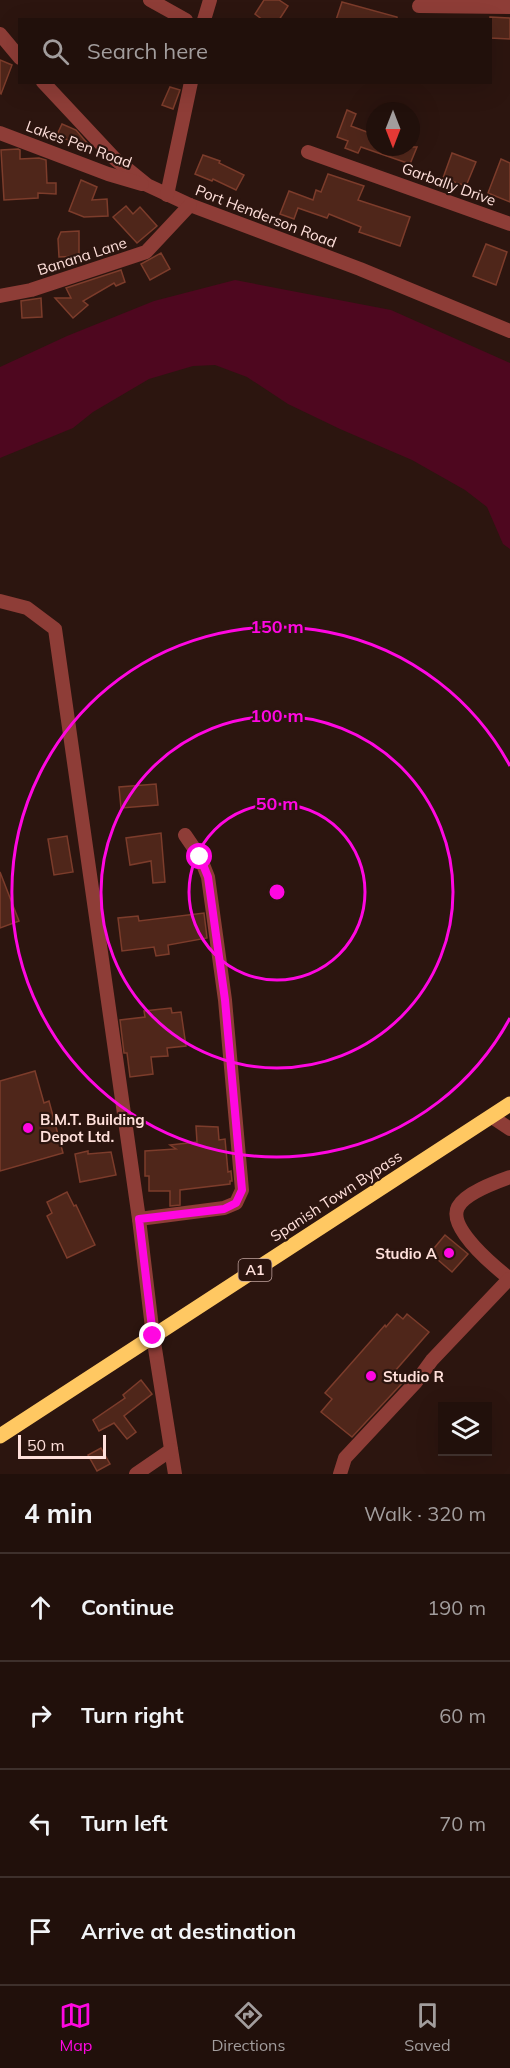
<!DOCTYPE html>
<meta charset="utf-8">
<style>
:root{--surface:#21100b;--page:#291914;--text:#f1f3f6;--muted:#a29d9d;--line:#3e302c;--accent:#ff07e1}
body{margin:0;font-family:Mulish,sans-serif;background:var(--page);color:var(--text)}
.controls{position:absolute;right:18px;bottom:18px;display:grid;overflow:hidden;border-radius:0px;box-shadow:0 6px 24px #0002}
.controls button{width:54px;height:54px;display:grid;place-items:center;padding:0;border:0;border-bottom:2px solid var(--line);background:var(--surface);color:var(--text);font:30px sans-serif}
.compass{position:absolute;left:366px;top:102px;width:54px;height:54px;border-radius:50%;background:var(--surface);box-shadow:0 6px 24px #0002;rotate:180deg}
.scale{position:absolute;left:18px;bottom:15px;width:88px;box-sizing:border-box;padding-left:6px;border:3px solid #ffe0db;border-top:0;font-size:16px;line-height:21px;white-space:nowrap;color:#ffe0db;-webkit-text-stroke:4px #2c150f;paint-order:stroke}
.stop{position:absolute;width:18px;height:18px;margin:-14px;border:4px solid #ff07e1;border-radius:50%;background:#fff}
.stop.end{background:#ff07e1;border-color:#fff;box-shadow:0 2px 6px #0008}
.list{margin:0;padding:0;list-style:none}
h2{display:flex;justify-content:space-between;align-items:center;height:78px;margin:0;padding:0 24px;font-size:26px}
h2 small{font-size:20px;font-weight:400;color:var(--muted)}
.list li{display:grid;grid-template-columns:39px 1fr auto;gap:18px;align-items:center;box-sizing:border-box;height:108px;padding:0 24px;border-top:2px solid var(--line)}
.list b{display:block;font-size:22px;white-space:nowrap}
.list em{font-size:20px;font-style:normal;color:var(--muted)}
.icon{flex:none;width:33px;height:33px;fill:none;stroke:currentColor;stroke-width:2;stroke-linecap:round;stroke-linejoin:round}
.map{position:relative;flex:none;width:510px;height:1474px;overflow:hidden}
.search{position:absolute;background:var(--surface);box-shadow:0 6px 24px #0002;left:18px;right:18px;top:18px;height:66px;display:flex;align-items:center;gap:15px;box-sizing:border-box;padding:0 21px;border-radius:0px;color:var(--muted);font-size:22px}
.sheet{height:510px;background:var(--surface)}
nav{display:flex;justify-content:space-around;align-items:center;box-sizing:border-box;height:84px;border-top:2px solid var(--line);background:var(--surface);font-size:16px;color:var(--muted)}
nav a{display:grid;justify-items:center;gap:3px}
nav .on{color:var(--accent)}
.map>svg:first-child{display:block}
.water{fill:#4e071f}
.building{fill:#4f261a;stroke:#7c3c2b;stroke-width:1.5}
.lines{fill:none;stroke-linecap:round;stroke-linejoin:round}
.minor{stroke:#8e3d37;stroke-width:14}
.major{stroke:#ffc862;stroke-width:15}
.route{stroke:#ff07e1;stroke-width:8}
.ring{fill:none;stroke:#ff07e1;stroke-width:3}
.poi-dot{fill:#ff07e1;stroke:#2c150f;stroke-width:2}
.labels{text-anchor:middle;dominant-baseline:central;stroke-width:4.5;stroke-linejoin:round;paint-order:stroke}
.shield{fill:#2c150f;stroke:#c0a39e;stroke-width:1.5}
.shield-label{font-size:14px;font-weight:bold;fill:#ffe0db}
.street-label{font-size:15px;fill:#ffe0db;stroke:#2c150f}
.poi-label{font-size:15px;font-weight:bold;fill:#ffe0db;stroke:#2c150f;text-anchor:start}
.centre{fill:#ff07e1;stroke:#2c150f;stroke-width:3}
.ring-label{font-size:18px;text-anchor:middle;font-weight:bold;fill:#ff07e1;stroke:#2c150f;stroke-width:4.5;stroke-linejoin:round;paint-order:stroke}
</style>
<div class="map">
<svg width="510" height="1474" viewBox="0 0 510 1474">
<rect width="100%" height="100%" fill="#2c150f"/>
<path class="water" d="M235,280L391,310L510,363V549L503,544L487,507L465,490L412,460L340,429L288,404L247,377L215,365L193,366L149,379L93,412L73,428L0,458V367L67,336L154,301Z"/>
<g class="building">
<path d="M264,0H279L288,6L279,20H263L255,14Z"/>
<path d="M342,2L397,17V20H336Z"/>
<path d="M490,17L510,18V39L490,38Z"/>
<path d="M0,60L12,65L1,94L0,93Z"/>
<path d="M170,87L180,90L173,109L162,105Z"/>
<path d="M347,110L356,114L351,126L375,135V147H417L410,164L361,147L358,153L345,148L348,141L337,137Z"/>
<path d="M62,124L76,130L87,143L85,148L57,135Z"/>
<path d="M18,149L20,150V159L39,158L46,160L47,183H56V194L38,193V198L4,200L1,150Z"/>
<path d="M452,153L476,162L466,186L443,178Z"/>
<path d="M203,155L220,161L219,163L244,175L236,190L213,179L212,181L195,174Z"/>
<path d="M501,159L510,163V202L488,193Z"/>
<path d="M328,174L364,186L358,200L410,217L400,246L359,232L361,227L329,214L327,218L298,208L294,219L280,214L289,191L313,200L316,190L321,192Z"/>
<path d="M81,180L97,187L92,200L107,199L108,216L84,217L69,211Z"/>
<path d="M126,206L133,214L140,207L157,226L137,243L113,217Z"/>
<path d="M79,231V256L59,257L58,239L61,232Z"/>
<path d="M486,244L507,252L496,285L473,276Z"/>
<path d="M161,253L170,269L150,280L141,264Z"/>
<path d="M121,270L125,282L116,286L114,283L83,301L88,305L73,318L55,298H71L66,288Z"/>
<path d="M41,298L42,317L22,318L21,301Z"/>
<path d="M156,784L158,805L121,808L119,787Z"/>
<path d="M161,833L165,882L153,883L151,861L130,865L126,838Z"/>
<path d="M67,836L73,872L54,875L48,839Z"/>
<path d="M0,872L19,921L0,928Z"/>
<path d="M204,913L207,938L168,945L169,954L156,956L154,947L122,951L118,918L138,916L139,921Z"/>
<path d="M171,1008L172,1013L181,1012L186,1046L167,1048L168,1056L151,1057L153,1074L130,1077L127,1053H124L120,1020L145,1017L144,1011Z"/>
<path d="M35,1071L44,1103L49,1101L63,1153L0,1171V1081Z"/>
<path d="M196,1126L218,1127L219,1140L225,1139L228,1172L231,1171L232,1181H230V1184L180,1190V1205L170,1206V1191H149V1176H145V1151L176,1149L170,1145L197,1142Z"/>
<path d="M88,1151V1154L111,1152L116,1175L80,1182L75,1154Z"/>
<path d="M67,1192L74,1206L76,1205L95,1245L67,1258L47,1216L52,1213L47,1202Z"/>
<path d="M445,1235L468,1254L452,1272L430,1253Z"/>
<path d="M397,1314L403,1319L407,1314L429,1332L395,1371L406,1379L352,1437L321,1412L332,1399L325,1393L385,1325L386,1327Z"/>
<path d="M141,1380L152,1394L124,1416L136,1432L127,1439L114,1423L99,1431L93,1420L125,1398L123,1395Z"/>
<path d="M101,1448L110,1464L97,1471L88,1455Z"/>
</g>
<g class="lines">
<g class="minor">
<path d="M150,0L186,20"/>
<path d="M419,6L510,7"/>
<path d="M204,20L210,0"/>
<path d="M0,34L20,58"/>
<path d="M43,82L115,159L147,185L190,205L360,269L510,331"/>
<path d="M0,133L108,174L142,184"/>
<path d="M308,152L510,224"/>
<path d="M167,195L191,82"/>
<path d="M0,296L31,290L146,252L190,205"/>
<path d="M0,601L27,608L55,629L139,1219L153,1336L175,1474"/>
<path d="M492,1117L510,1129"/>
<path d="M510,1177C496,1182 465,1193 458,1207C447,1228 495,1267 510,1279"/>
<path d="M139,1219L224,1208L236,1203L242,1190L225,1000L208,877L200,857L185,835"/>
<path d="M136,1474L171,1450"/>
<path d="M340,1474L345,1458L416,1382L432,1360L509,1279"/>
</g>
<path class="major" d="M0,1436L510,1104"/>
</g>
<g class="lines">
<path class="route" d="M153,1336L139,1219L224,1209L236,1203L242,1190L225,1000L208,877L200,857"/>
</g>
<g class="ring">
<circle cx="277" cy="892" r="88"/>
<circle cx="277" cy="892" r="176"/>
<path d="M510 1018A265 265 0 1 1 510 766"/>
</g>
<g class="poi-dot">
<circle cx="28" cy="1128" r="6"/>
<circle cx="449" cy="1253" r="6"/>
<circle cx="371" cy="1376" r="6"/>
</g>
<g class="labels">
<rect class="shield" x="238.5" y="1259" width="33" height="22" rx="4.5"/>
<g class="shield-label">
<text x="255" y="1270">A1</text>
</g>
<g class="street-label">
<text transform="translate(79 144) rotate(20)">Lakes Pen Road</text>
<text transform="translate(449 184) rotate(20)">Garbally Drive</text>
<text transform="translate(266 216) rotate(21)">Port Henderson Road</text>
<text transform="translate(82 256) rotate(-18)">Banana Lane</text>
<text transform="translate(336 1196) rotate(-33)">Spanish Town Bypass</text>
</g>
<g class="poi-label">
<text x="40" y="1119">B.M.T. Building<tspan x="40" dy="17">Depot Ltd.</tspan></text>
<text x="437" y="1253" text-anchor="end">Studio A</text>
<text x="383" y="1376">Studio R</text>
</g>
</g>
<circle cx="277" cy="892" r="9" class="centre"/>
<g class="ring-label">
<text x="277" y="633">150 m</text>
<text x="277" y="722">100 m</text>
<text x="277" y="810">50 m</text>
</g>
</svg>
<div class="controls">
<button><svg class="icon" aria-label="layers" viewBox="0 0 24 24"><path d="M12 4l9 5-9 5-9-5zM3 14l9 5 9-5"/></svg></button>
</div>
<svg class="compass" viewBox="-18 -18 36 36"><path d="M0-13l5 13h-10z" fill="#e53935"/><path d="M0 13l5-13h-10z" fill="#a29d9d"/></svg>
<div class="scale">50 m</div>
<div class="stop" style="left:200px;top:857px"></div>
<div class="stop end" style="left:153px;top:1336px"></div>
<div class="search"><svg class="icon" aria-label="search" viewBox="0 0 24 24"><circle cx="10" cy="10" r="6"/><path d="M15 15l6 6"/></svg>Search here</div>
</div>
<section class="sheet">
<h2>4 min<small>Walk · 320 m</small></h2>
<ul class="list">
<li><svg class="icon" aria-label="ahead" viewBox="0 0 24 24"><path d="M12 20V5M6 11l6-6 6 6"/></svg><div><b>Continue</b></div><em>190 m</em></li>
<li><svg class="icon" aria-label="right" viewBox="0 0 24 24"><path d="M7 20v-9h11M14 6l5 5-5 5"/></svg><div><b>Turn right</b></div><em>60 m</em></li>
<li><svg class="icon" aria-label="left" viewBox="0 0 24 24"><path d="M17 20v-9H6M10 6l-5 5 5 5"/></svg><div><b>Turn left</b></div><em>70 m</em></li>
<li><svg class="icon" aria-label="arrive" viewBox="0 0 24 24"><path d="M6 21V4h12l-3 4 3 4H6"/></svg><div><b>Arrive at destination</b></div></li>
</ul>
</section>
<nav>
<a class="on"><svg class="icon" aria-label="map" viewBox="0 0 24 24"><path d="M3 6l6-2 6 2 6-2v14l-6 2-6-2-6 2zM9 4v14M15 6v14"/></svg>Map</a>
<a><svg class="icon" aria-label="directions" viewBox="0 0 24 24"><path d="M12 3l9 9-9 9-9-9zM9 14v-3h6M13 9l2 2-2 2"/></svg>Directions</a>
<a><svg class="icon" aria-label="saved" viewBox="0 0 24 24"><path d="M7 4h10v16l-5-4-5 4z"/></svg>Saved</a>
</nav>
